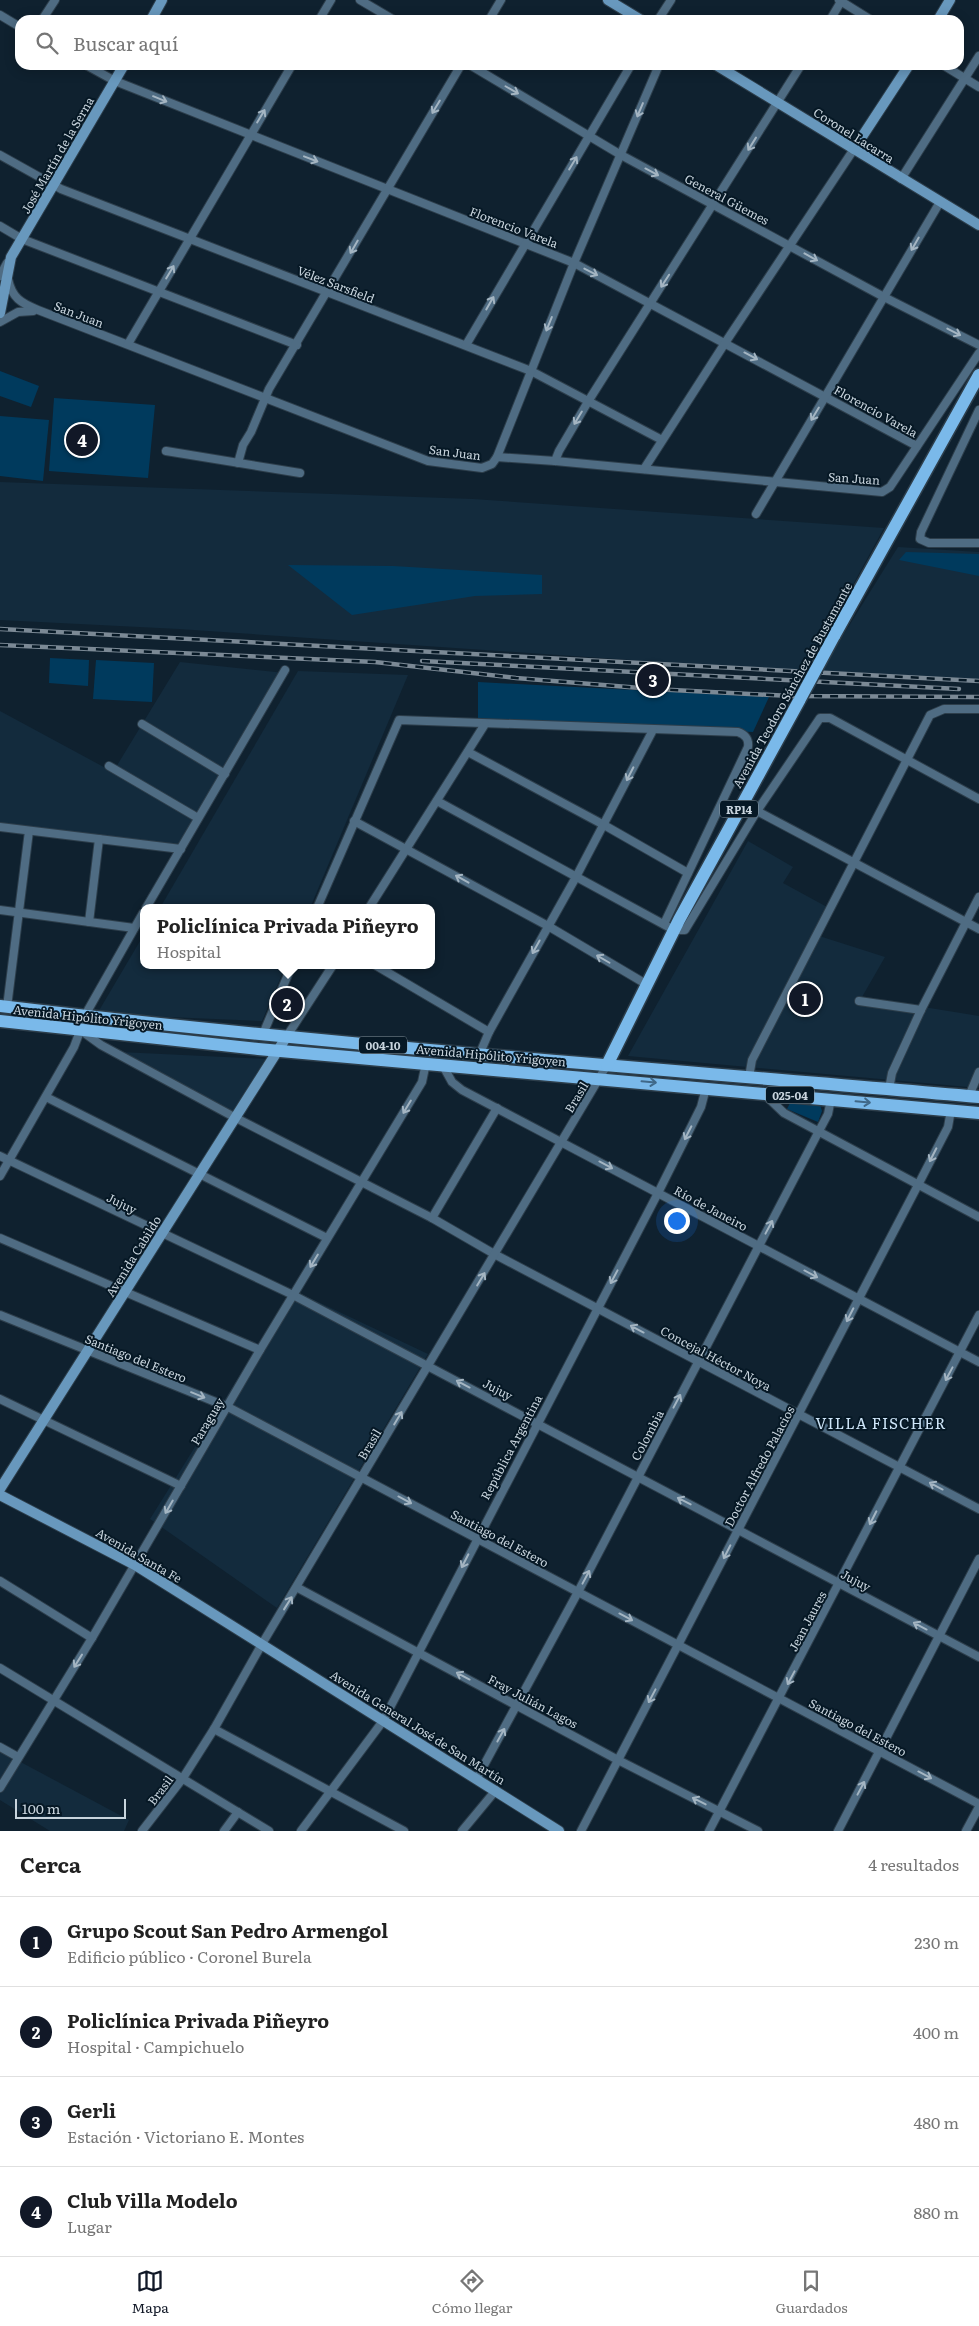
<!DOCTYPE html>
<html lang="es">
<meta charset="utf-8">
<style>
:root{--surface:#fff;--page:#f2f2f2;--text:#222;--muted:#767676;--line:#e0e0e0;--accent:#111827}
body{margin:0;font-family:Literata,serif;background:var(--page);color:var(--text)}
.scale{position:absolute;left:15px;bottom:12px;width:111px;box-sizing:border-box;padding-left:5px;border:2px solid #c8d4dd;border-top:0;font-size:14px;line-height:18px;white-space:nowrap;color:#c8d4dd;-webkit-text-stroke:4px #061825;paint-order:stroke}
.you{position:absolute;left:676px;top:1220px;width:18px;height:18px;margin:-12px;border:4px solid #fff;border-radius:50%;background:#1a73e8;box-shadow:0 0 0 8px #1a73e833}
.badge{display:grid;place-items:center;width:32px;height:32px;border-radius:50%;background:var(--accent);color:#fff;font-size:16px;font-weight:700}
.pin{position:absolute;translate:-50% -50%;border:2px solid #fff;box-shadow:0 1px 5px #0006}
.popup{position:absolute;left:140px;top:904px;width:295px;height:65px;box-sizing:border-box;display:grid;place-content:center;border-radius:10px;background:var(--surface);filter:drop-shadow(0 1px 4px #0005);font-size:16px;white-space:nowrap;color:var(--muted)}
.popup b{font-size:19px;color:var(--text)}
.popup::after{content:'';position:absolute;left:50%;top:100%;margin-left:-10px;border:10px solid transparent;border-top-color:var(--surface)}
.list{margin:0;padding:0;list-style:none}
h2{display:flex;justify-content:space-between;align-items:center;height:65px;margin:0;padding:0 20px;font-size:21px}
h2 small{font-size:16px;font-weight:400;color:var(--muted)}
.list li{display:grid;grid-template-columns:32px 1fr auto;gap:15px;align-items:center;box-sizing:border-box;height:90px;padding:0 20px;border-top:1px solid var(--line)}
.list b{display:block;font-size:19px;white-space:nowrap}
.list p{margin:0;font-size:16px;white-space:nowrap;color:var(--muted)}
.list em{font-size:16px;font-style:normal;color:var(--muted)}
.icon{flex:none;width:28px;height:28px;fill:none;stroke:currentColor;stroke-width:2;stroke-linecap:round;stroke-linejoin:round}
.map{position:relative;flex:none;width:979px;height:1831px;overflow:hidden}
.search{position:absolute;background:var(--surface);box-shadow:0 2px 12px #0003;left:15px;right:15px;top:15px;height:55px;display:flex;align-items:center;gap:12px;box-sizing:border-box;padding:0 18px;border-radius:15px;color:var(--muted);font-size:19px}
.sheet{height:425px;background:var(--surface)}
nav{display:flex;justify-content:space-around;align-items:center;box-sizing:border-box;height:70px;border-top:1px solid var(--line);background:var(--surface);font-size:14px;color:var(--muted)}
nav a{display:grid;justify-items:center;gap:2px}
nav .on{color:var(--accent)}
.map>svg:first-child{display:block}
.built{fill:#132b3d}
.green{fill:#003a5d}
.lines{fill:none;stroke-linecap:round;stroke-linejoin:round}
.street-casing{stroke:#2d3e4b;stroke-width:10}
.secondary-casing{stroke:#2d3e4b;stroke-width:12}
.primary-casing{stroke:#2d3e4b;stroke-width:15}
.street{stroke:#4f6c83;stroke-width:8}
.secondary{stroke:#6898bd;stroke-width:10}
.primary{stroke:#7ab9ea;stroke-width:12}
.rail-casing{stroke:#7b8995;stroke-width:4.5}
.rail{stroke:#061825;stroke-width:2.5;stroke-dasharray:8;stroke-linecap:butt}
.primary-bridge-casing{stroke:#2d3e4b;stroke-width:15;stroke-linecap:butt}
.primary-bridge{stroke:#7ab9ea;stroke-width:12}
.oneway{stroke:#a4b5c2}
.oneway2{stroke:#406888}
.labels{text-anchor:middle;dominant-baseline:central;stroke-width:4;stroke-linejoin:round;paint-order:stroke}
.shield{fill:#061825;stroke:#8e9ca6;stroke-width:1}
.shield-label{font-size:11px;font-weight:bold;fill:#c8d4dd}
.street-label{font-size:12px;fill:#c8d4dd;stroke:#061825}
.quarter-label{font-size:15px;letter-spacing:1px;fill:#cfe6f9;stroke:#061825}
</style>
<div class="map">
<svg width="979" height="1831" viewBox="0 0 979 1831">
<rect width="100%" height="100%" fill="#0f212f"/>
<g class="built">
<path d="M0,482L473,499L884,528L805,672L179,629L0,620Z"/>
<path d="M898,547L979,552V679L819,674Z"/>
<path d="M180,662L285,673L178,844L0,824V711L113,772Z"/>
<path d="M298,671L408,675L310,908H160Z"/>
<path d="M748,841L793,867L783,883L827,907L813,934L885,957L862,997L979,1016V1088L628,1056Z"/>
<path d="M143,936V965H286L262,1021L97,1014Z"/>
<path d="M120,1052L268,1059L233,1115Z"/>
<path d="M293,1290L428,1354L277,1608L150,1519Z"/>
<path d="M0,1751L129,1820L124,1831H50L0,1800Z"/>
</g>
<g class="green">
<path d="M0,371L39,386L31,407L0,396Z"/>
<path d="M54,398L155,405L148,478L49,471Z"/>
<path d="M0,416L49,420L43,481L0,476Z"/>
<path d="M906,552L979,554V576L899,560Z"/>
<path d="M288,565L393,566L542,575V594L475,596L352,615Z"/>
<path d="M50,658L89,660L88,686L49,683Z"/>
<path d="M96,660L154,663L152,702L93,699Z"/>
<path d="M478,682L769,697L753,732L478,719Z"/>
<path d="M790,1103L820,1105L822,1111L818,1122L787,1109Z"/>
</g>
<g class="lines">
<defs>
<g id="street">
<path d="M360,0L394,20"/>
<path d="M839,0L871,20"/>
<path d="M0,15L20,27"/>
<path d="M42,20L55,0"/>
<path d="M319,20L331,0"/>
<path d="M489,20L501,0"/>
<path d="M658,20L671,0"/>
<path d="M830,20L842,0"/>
<path d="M86,65L115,81L574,263L917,446"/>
<path d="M470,65L621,155L884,297L979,345"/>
<path d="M943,65L979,87"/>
<path d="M0,155L61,189L531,371L662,440"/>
<path d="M901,179L979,56"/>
<path d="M0,226L22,239L297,345"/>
<path d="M0,276L7,263"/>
<path d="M8,279C12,298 21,303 38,310L428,461L482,468L492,464L497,457L555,461L882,492L890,487L979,353"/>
<path d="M0,322L18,312L33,311"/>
<path d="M128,344L292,65"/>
<path d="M466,345L631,65"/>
<path d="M979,410L921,532L920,539L929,543H979"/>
<path d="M166,451L300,473"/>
<path d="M497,457L574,263L659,65"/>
<path d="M555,461L559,451L589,400L801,65"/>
<path d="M238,463L243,445L251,432L269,389L461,65"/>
<path d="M644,469L725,343L854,149"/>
<path d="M756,514L940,202"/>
<path d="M142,724L225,774"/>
<path d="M468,752L604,825L688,873"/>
<path d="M109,766L198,818"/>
<path d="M437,801L674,930H685L757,811L820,718H830L979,799"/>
<path d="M757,811L979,929"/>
<path d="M354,821L548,926L646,984"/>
<path d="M0,827L181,849"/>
<path d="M146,908L285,670"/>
<path d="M317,908L399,720L738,732C746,735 749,739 748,747L664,924"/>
<path d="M369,908L485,724"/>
<path d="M0,910L134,928"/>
<path d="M89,922L99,839"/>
<path d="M375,965L489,1032"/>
<path d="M859,1001L921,1010"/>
<path d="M7,1007L29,831"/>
<path d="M83,1032L101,1045L236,1118L432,1218L496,1255L979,1509"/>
<path d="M263,1034L292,965"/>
<path d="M287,1036L333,965"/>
<path d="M480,1053L489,1032L576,877L653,730"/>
<path d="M442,1064L452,1082L462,1090L979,1362"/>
<path d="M749,1077L752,1060L930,715L944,709H979"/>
<path d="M889,1089L892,1073L921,1010L979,897"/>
<path d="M764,1094L784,1113L979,1217"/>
<path d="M969,1096L979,1072"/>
<path d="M46,1097L327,1238"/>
<path d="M0,1156L293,1295L979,1657"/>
<path d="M0,1176L74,1047L88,1010L143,913"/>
<path d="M432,1218L497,1108"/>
<path d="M0,1238L260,1350"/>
<path d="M0,1315L228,1407L979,1804"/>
<path d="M0,1399L181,1486"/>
<path d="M0,1581L92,1638"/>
<path d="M298,1588L618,1760L758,1831"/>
<path d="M0,1668L269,1831"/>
<path d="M214,1729L404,1831"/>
<path d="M0,1747L18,1757"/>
<path d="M477,1778L578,1592L819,1131L828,1114L831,1099"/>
<path d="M0,1788L92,1638L260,1350L422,1082L426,1063"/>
<path d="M142,1831L183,1778L214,1729L262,1644L607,1065"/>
<path d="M224,1831L238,1812"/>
<path d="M301,1831L383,1721L658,1193L701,1107L706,1088"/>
<path d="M462,1831L496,1790"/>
<path d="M581,1831L918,1185L948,1127L951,1110"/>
<path d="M709,1831L979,1315"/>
<path d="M838,1831L979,1559"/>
<path d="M966,1831L979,1807"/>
</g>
<g id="secondary">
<path d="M608,0L641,20"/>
<path d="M151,20L162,0"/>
<path d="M938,20L950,0"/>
<path d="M716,65L979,225"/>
<path d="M854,149L909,65"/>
<path d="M0,313L11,257L124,65"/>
<path d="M0,1489L287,1036"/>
<path d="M0,1495L135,1565L559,1831"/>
</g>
<g id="primary">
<path d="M834,636L979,375"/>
<path d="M0,1006C325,1045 653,1068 979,1097"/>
<path d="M0,1021L258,1049L979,1113"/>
<path d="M607,1065L679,920L800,699"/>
</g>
</defs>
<use href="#street" class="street-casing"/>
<use href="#secondary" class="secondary-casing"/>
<use href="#primary" class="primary-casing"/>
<use href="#street" class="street"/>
<use href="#secondary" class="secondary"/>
<use href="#primary" class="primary"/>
<defs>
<g id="rail">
<path d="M0,629L979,681"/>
<path d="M0,645L375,662L516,678L653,689L791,696L979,697"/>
<path d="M422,661L959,689"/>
</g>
</defs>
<use href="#rail" class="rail-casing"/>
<use href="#rail" class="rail"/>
<defs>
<path id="primary-bridge" d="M800,699L834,636"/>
</defs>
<use href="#primary-bridge" class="primary-bridge-casing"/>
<use href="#primary-bridge" class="primary-bridge"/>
</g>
<defs><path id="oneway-shaft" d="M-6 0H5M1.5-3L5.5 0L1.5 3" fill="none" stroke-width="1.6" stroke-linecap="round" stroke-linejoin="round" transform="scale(1.25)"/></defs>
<g class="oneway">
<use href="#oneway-shaft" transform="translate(512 90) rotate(30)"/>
<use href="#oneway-shaft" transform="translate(160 99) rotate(22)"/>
<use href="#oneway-shaft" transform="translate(436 107) rotate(121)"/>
<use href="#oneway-shaft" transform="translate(640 110) rotate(113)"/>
<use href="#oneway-shaft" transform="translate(261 116) rotate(-59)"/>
<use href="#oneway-shaft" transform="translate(752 144) rotate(122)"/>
<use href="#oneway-shaft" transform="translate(311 159) rotate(21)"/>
<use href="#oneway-shaft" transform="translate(573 163) rotate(-59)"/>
<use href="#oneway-shaft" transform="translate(652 172) rotate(28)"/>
<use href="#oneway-shaft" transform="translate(915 244) rotate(120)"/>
<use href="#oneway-shaft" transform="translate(354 247) rotate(120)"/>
<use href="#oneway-shaft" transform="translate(811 257) rotate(29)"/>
<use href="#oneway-shaft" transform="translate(170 272) rotate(-59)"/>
<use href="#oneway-shaft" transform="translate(591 272) rotate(27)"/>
<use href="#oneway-shaft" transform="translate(665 281) rotate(123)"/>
<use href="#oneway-shaft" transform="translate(490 303) rotate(-60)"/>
<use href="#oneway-shaft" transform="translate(549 324) rotate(112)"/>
<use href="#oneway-shaft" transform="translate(954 332) rotate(27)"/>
<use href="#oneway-shaft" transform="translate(751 356) rotate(28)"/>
<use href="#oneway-shaft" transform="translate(815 414) rotate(121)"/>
<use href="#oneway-shaft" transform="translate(578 418) rotate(121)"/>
<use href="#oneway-shaft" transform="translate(630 774) rotate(117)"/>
<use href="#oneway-shaft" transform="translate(462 879) rotate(-151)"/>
<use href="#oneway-shaft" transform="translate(536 947) rotate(119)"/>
<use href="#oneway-shaft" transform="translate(603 959) rotate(-150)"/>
<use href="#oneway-shaft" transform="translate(407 1107) rotate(121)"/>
<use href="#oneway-shaft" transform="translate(688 1133) rotate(117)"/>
<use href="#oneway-shaft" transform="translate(933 1155) rotate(117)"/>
<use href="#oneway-shaft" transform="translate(606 1165) rotate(28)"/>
<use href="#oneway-shaft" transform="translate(769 1227) rotate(-62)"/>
<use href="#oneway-shaft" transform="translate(314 1261) rotate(121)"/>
<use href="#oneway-shaft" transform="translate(811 1274) rotate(28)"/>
<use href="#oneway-shaft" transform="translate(614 1277) rotate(118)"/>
<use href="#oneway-shaft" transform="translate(481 1279) rotate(-59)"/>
<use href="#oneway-shaft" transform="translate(850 1315) rotate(117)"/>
<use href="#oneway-shaft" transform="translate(637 1329) rotate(-152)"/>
<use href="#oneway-shaft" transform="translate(949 1374) rotate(118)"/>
<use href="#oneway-shaft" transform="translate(463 1384) rotate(-152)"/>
<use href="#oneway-shaft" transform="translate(198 1395) rotate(22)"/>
<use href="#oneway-shaft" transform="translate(677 1401) rotate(-62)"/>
<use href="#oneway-shaft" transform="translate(398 1418) rotate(-59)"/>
<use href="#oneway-shaft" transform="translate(936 1486) rotate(-152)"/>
<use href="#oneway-shaft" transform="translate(405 1500) rotate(28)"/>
<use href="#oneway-shaft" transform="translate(684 1501) rotate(-153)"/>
<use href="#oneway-shaft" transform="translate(169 1507) rotate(120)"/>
<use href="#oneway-shaft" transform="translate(873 1518) rotate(117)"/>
<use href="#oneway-shaft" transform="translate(727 1552) rotate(117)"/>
<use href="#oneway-shaft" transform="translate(465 1561) rotate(117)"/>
<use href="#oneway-shaft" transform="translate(586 1577) rotate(-62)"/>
<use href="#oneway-shaft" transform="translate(288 1603) rotate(-58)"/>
<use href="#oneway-shaft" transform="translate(626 1617) rotate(28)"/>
<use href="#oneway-shaft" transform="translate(920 1626) rotate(-152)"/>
<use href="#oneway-shaft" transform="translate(78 1661) rotate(122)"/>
<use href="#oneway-shaft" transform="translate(463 1676) rotate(-152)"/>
<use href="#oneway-shaft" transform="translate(791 1678) rotate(118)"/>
<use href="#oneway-shaft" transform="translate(652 1696) rotate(118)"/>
<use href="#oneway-shaft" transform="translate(501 1735) rotate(-61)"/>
<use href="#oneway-shaft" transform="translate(925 1775) rotate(28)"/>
<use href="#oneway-shaft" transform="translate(861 1788) rotate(-62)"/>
<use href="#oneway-shaft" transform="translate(699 1801) rotate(-153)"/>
</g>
<g class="oneway2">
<use href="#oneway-shaft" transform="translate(649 1082) rotate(5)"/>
<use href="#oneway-shaft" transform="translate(863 1102) rotate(5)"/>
</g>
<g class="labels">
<g class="shield">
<rect x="720" y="800.5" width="38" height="17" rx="4"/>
<rect x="359" y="1036.5" width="48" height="17" rx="4"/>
<rect x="766" y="1086.5" width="48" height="17" rx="4"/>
</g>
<g class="shield-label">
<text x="739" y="809">RP14</text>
<text x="383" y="1045">004-10</text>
<text x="790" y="1095">025-04</text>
</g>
<g class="street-label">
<text transform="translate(854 135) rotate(32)">Coronel Lacarra</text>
<text transform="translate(57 155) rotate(-60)">José Martín de la Serna</text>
<text transform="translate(727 199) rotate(28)">General Güemes</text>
<text transform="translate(514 227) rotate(21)">Florencio Varela</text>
<text transform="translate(336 284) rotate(21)">Vélez Sarsfield</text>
<text transform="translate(79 314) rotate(21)">San Juan</text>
<text transform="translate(876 411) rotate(29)">Florencio Varela</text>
<text transform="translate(455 452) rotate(7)">San Juan</text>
<text transform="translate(854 478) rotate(4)">San Juan</text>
<text transform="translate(792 685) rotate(-61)">Avenida Teodoro Sánchez de Bustamante</text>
<text transform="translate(88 1017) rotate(6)">Avenida Hipólito Yrigoyen</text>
<text transform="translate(491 1055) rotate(5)">Avenida Hipólito Yrigoyen</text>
<text transform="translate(576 1097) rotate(-59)">Brasil</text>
<text transform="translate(122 1203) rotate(26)">Jujuy</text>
<text transform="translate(711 1208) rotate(28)">Río de Janeiro</text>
<text transform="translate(133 1256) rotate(-58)">Avenida Cabildo</text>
<text transform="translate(136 1358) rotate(22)">Santiago del Estero</text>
<text transform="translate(716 1358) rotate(28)">Concejal Héctor Noya</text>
<text transform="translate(498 1389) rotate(28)">Jujuy</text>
<text transform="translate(207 1421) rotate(-59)">Paraguay</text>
<text transform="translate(647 1435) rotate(-62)">Colombia</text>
<text transform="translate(369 1444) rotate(-59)">Brasil</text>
<text transform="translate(511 1447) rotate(-62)">República Argentina</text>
<text transform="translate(759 1466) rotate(-62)">Doctor Alfredo Palacios</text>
<text transform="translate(500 1538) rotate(28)">Santiago del Estero</text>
<text transform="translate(139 1555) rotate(30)">Avenida Santa Fe</text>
<text transform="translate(856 1580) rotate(28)">Jujuy</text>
<text transform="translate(807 1621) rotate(-62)">Jean Jaures</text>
<text transform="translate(533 1701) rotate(28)">Fray Julián Lagos</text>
<text transform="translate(418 1727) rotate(32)">Avenida General José de San Martín</text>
<text transform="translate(858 1727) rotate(28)">Santiago del Estero</text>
<text transform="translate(160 1790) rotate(-53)">Brasil</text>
</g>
<g class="quarter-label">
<text x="881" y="1422">VILLA FISCHER</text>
</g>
</g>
</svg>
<div class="scale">100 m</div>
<div class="you"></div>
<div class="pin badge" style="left:805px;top:999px">1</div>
<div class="pin badge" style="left:287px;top:1004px">2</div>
<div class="popup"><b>Policlínica Privada Piñeyro</b>Hospital</div>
<div class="pin badge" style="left:653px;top:680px">3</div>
<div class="pin badge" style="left:82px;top:440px">4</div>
<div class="search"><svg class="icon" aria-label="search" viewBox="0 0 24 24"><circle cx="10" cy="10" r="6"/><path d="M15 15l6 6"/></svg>Buscar aquí</div>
</div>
<section class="sheet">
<h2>Cerca<small>4 resultados</small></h2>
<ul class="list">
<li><span class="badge">1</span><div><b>Grupo Scout San Pedro Armengol</b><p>Edificio público · Coronel Burela</p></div><em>230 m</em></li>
<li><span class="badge">2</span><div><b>Policlínica Privada Piñeyro</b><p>Hospital · Campichuelo</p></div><em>400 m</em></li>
<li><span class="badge">3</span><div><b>Gerli</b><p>Estación · Victoriano E. Montes</p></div><em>480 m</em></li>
<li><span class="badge">4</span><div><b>Club Villa Modelo</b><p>Lugar</p></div><em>880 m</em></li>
</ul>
</section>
<nav>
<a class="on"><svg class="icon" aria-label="map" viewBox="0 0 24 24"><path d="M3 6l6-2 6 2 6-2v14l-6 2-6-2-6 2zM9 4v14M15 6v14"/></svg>Mapa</a>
<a><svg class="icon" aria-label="directions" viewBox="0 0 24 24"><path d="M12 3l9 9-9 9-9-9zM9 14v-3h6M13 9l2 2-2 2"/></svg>Cómo llegar</a>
<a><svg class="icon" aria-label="saved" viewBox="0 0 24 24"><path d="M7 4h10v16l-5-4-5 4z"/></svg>Guardados</a>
</nav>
